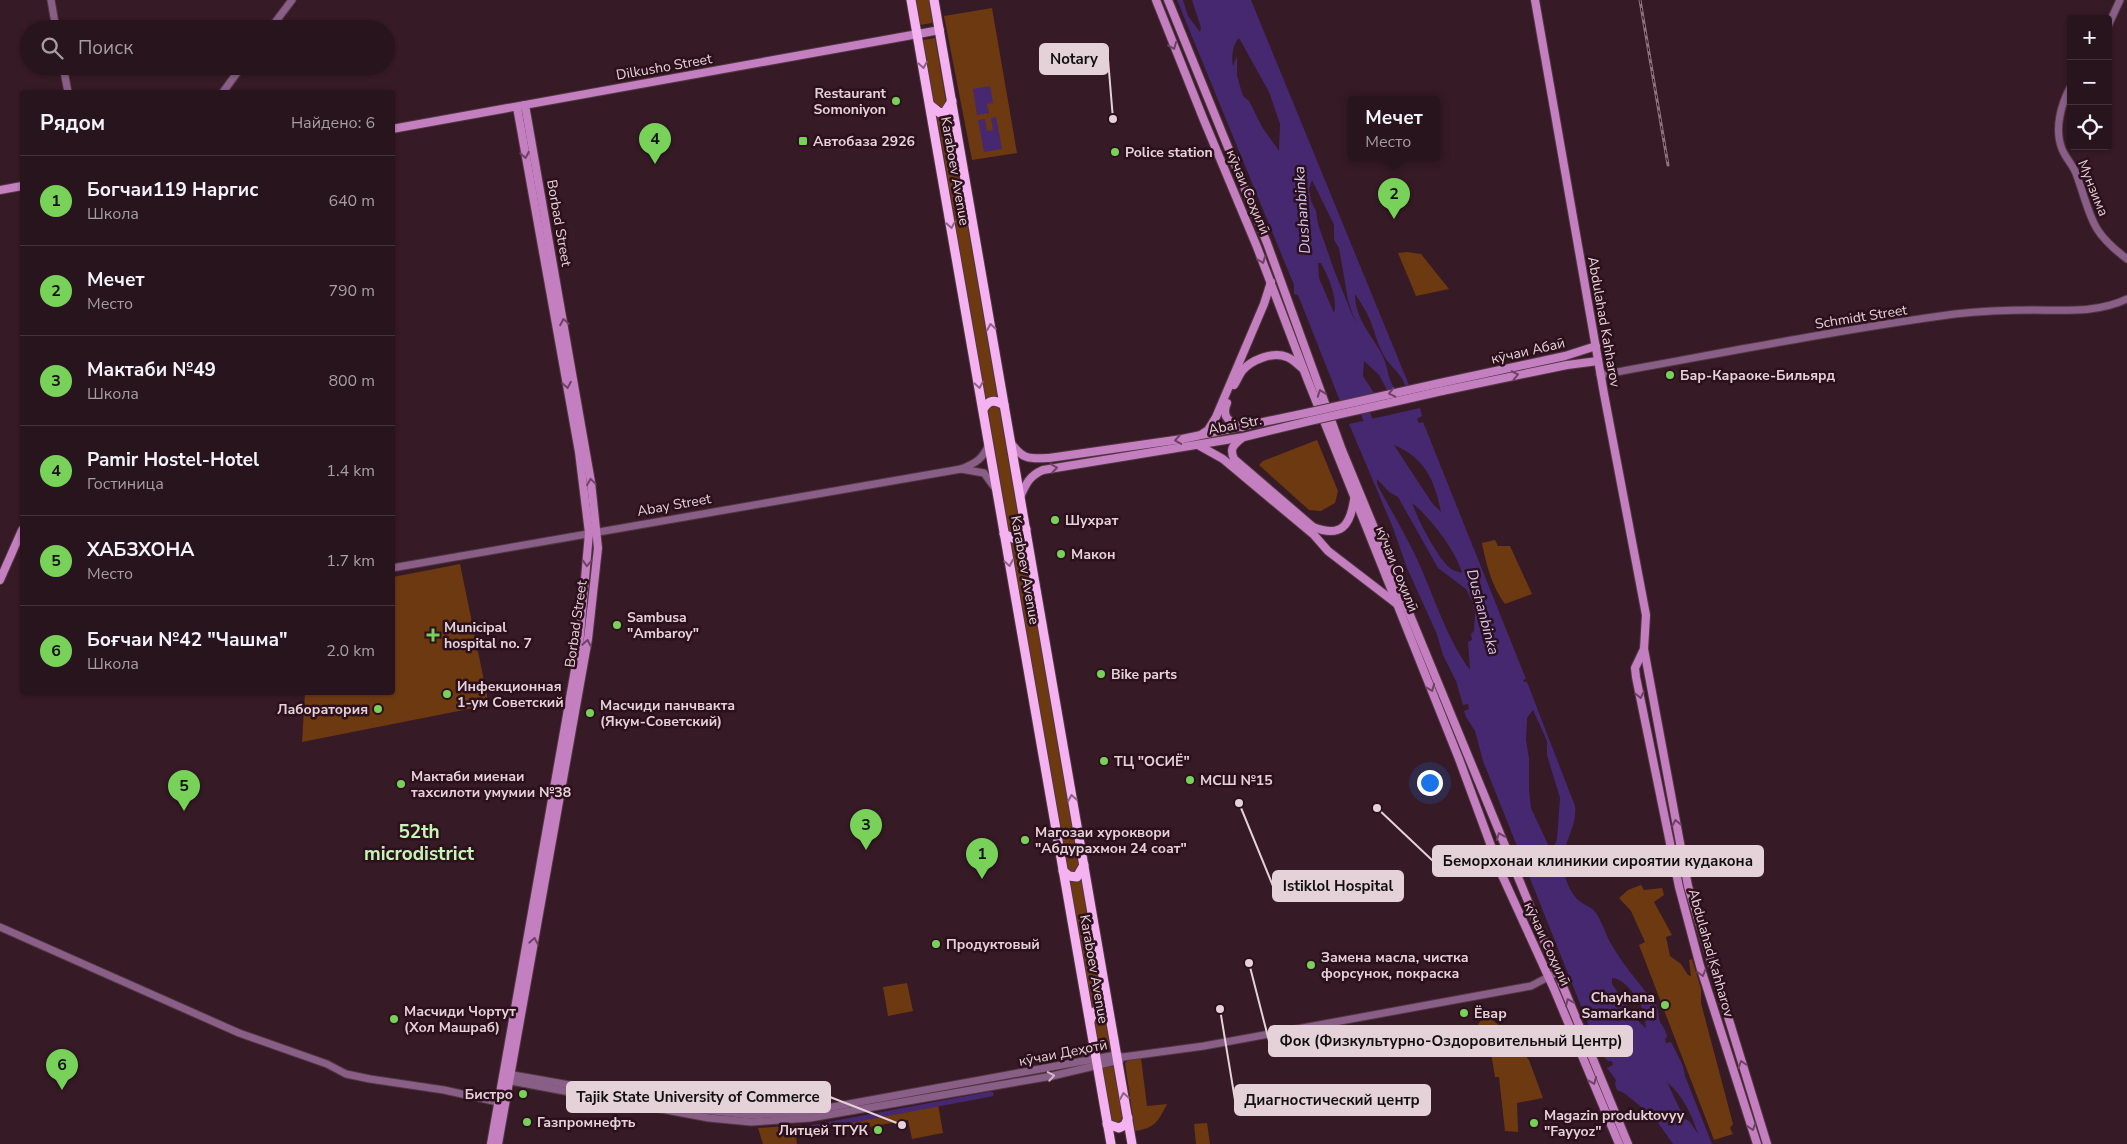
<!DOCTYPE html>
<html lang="ru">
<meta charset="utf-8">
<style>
:root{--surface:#28141c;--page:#342129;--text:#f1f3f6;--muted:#a59ea3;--line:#44333b;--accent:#78d259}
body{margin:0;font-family:"Nunito Sans",sans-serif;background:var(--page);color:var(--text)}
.controls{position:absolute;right:15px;top:15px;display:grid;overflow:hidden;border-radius:5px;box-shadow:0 1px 4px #0004}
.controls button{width:45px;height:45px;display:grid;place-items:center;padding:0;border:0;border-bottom:1px solid var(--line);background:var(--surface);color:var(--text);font:25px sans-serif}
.you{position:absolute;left:1429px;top:782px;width:18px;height:18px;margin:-12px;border:4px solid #fff;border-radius:50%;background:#1a73e8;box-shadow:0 0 0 8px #1a73e833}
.badge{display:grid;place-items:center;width:32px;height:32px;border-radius:50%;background:var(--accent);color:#111;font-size:16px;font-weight:700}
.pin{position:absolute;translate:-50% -41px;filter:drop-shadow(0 1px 2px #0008)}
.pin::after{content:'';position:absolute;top:26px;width:18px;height:15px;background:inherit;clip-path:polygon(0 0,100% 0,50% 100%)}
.popup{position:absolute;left:1348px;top:96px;width:92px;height:65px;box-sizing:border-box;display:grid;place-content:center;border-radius:5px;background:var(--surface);filter:drop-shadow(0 1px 4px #0005);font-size:16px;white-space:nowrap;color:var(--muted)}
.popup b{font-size:19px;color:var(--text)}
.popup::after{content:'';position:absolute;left:50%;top:100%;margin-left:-10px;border:10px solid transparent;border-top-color:var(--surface)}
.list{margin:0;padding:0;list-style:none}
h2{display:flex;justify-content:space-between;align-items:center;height:65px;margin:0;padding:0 20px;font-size:21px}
h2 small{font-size:16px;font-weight:400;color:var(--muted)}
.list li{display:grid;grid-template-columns:32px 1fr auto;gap:15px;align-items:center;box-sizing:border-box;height:90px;padding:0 20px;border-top:1px solid var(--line)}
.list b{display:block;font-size:19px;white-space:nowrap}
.list p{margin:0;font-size:16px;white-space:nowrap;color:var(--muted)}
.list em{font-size:16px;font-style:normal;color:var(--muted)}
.icon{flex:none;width:28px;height:28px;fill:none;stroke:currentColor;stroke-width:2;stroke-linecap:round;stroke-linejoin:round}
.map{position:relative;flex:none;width:2127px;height:1144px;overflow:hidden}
.search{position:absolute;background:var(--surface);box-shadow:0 1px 4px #0004;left:20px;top:20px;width:375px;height:55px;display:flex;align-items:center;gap:12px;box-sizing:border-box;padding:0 18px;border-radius:28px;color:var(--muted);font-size:19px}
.panel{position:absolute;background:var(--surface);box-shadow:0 1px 4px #0004;left:20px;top:90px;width:375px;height:605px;border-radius:5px}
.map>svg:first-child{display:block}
.green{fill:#6d3911}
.water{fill:#462870;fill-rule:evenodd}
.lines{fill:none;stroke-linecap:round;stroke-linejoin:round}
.canal{stroke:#462870;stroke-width:5}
.river{stroke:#462870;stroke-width:9}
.tertiary-casing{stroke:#523742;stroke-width:9}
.secondary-casing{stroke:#523742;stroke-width:10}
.trunk-casing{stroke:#523742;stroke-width:11}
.tertiary{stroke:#895f88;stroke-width:7}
.secondary{stroke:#c47fc1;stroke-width:8}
.trunk{stroke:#f4b2f1;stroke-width:9}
.rail-casing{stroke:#8c747d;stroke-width:3}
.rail{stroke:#2c101b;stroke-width:1;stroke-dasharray:4;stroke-linecap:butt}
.secondary-bridge-casing{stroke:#523742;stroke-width:10;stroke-linecap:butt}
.secondary-bridge{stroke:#c47fc1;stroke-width:8}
.oneway{stroke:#704266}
.oneway2{stroke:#906186}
.oneway3{stroke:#ceb4c4}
.poi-dot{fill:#78d259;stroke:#2c101b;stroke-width:2}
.labels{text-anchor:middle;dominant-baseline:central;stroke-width:5;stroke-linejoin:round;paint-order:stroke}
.street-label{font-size:14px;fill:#e5d1d8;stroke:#2c101b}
.poi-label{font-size:14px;font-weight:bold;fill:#e5d1d8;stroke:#2c101b;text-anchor:start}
.water-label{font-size:15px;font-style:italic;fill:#d4c7f1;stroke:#2c101b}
.district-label{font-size:19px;font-weight:bold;fill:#c3f5b4;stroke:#2c101b}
.leader{fill:none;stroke:#e5d1d8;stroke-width:2}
.callout-dot{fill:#e5d1d8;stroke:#2c101b;stroke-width:2}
.callout{fill:#e5d1d8;stroke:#e5d1d8;stroke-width:2}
.callout-label{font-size:15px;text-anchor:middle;font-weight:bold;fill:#111}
</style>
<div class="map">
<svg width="2127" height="1144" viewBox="0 0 2127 1144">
<rect width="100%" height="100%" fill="#361a25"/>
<g class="green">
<path d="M916,0H930L934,20L932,23L920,25Z"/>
<path d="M992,8L1017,153L972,160L944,16Z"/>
<path d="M935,38L946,102L942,108L934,106L923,40Z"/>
<path d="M948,114L998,398L985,400L937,117Z"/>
<path d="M1407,252L1421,254L1449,289L1416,296L1398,253Z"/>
<path d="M994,405L999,406L1021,531L1014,535L1008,532L987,409Z"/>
<path d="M1317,440L1338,491L1335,503L1321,511L1309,510L1259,465L1263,461Z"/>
<path d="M1023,539L1080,866L1079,870L1074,873L1067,869L1010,541Z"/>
<path d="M1495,540L1498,546H1510L1532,594L1505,604C1492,587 1486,564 1482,543Z"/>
<path d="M460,564L489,705L302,742L305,693L392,692L393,577Z"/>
<path d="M1082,878L1104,1008L1092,1010L1069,880L1078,881Z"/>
<path d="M1641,885L1644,890L1662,888L1664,895L1654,902L1672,935L1666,937L1670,956L1681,964L1688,975L1691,976L1689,960L1692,959L1701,989V1003L1733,1124L1730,1128L1733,1134L1714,1140L1639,945L1645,942L1631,911L1619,898L1628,890Z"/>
<path d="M907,983L913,1011L888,1016L883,987Z"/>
<path d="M1095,1014H1104L1111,1049L1099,1052L1093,1018Z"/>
<path d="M1486,1015L1500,1026L1529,1060L1543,1098L1517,1103L1518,1132L1505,1131L1499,1077H1495L1487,1029L1479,1030L1478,1024Z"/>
<path d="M1141,1058L1147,1106L1167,1104C1158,1121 1156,1128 1135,1131L1125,1063L1128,1060Z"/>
<path d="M1114,1066L1124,1119L1116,1123L1112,1121L1102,1068Z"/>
<path d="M938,1104L943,1133L912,1139L908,1120L852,1130L850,1118Z"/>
<path d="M1207,1123L1210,1144H1196L1194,1124Z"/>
<path d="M801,1125L803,1134L796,1136L797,1144H763L758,1128Z"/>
</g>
<g class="water">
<path d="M1177,0H1183L1188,16L1200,32L1201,28L1192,0H1251L1409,385L1405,386C1402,375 1396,372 1390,364C1380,353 1377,339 1372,325C1369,315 1361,303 1355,294C1355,321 1374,336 1384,359C1388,369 1388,378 1394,388L1387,390L1379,375L1364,361L1363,376L1374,393L1340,401L1298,295L1294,294V285ZM1239,38L1269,92L1280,124L1279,151L1262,127L1249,101L1243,96L1237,76V56L1233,66C1231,58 1233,43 1239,38ZM1312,180L1334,225V240L1339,248L1348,300L1356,324L1334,270L1318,224L1316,211L1311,201L1309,189ZM1318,263H1321C1328,276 1338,298 1334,313L1319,278Z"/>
<path d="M990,86L993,103L987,104L989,113L977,115L973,89Z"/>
<path d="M996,117L1002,149L984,152L978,120L985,119L987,131L993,130L991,118Z"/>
<path d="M1420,408L1422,416L1417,419L1419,423L1423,422L1526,679L1523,680L1524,682H1527L1575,806C1578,827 1560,846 1563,869C1565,879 1571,896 1581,902C1586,906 1592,907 1596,913C1603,923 1606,937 1613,947C1625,968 1642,986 1656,1005C1659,1011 1658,1017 1660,1022C1663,1027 1666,1030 1667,1037L1665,1039L1666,1043L1671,1042L1683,1066L1685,1076L1712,1144H1673L1654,1117L1624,1093L1617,1090L1615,1084L1616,1080L1607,1068L1613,1065L1612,1061H1608L1602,1055L1603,1051L1595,1041L1483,761L1475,731L1466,717L1464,711L1469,709L1468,704L1463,705L1456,681L1443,655L1436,632L1407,568L1393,528L1349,424ZM1394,445C1425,458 1435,481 1441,512L1432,503ZM1377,479L1389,492L1398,497L1438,568L1466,589L1473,603L1475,614L1474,631L1471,634L1472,640L1468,642L1470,670C1446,637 1434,596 1417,559C1405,533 1390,509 1377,484ZM1412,503C1429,516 1457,552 1462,573C1459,572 1454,571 1451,569C1438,559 1417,518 1412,503ZM1533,710L1547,741V755L1560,798L1557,839L1552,853L1531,808L1529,789V758L1526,740L1527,718ZM1612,978C1625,978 1640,1001 1644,1012C1645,1017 1645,1023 1646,1028L1638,1021L1612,984ZM1667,1082C1683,1096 1692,1115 1698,1134L1690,1122L1684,1118Z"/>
</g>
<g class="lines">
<path class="canal" d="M810,1128L991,1094"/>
<path class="river" d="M1360,401L1373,431"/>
<defs>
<g id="tertiary">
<path d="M51,0L56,29"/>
<path d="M2108,26L2120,0"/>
<path d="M270,29L292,0"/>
<path d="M63,66L68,92"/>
<path d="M2071,86C2061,104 2054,129 2062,149C2066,159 2074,166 2077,176C2092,218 2089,230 2127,259"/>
<path d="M223,92L242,66"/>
<path d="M1600,375C1718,354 1836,330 1955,314C1981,311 2008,310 2034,310C2065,310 2098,313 2127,299"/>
<path d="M961,469L984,473L995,488"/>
<path d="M392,568L961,469C976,463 983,459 989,444"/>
<path d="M0,927L239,1033L327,1064L346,1074L370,1079L444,1090L498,1102"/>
<path d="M507,1074L666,1102L695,1109L750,1115L805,1112L1116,1055L1123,1057L1204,1046L1531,986L1556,973"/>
<path d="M505,1080L709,1118L751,1122L810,1118L1052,1076L1120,1060"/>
</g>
<g id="secondary">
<path d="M1156,0L1203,118L1257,247L1308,381L1459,759L1501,873L1554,989L1619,1144"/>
<path d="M1168,0L1267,243L1342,450L1628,1144"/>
<path d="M1535,0L1604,394L1646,615L1644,649L1688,886L1767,1144"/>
<path d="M392,129L940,30"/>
<path d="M0,190L22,186"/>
<path d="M1440,383L1565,356L1596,346"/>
<path d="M1234,385C1237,381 1239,375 1242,371C1251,360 1273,351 1287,357C1293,359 1298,365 1303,369"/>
<path d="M1442,391L1567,365L1598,361"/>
<path d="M1227,403C1221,417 1229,422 1242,427"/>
<path d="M1202,434L1208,430L1216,417L1264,304L1271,282"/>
<path d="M1242,438C1234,445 1229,448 1234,459L1313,527C1341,538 1350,526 1354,500"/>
<path d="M1011,443C1023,460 1030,459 1049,458L1182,439L1311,412"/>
<path d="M1198,445L1223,459L1314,535L1328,551L1397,604"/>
<path d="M1020,497C1026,484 1029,476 1043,470L1244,437L1314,420"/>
<path d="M0,580L22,530"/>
<path d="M1644,649L1635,668L1636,677L1679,887L1700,966L1757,1144"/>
<path d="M491,1144L579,647L589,533L579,452L517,107"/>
<path d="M498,1144L588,639L598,548L591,482L525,105"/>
</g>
<g id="trunk">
<path d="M911,0L1111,1144"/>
<path d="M934,0L1132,1144"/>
<path d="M930,105L940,113L945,112L952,101"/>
<path d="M983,409C989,400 994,399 1004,405"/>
<path d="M1004,534L1015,539L1019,538L1026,529"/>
<path d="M1063,871L1069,876L1077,877L1084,865"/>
<path d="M1090,1021L1093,1013L1097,1010L1109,1014"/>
<path d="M1107,1124L1119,1128L1125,1125L1128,1118"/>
</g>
</defs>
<use href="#tertiary" class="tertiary-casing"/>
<use href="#secondary" class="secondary-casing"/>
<use href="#trunk" class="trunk-casing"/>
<use href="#tertiary" class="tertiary"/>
<use href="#secondary" class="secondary"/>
<use href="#trunk" class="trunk"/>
<defs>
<path id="rail" d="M1640,0L1668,165"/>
</defs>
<use href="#rail" class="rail-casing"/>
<use href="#rail" class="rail"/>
<defs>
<g id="secondary-bridge">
<path d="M1311,412L1440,383"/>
<path d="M1314,420L1442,391"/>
</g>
</defs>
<use href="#secondary-bridge" class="secondary-bridge-casing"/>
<use href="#secondary-bridge" class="secondary-bridge"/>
</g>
<defs><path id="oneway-chevron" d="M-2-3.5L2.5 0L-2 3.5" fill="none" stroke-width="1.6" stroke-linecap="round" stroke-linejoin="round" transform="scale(1.25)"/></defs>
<g class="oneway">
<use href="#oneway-chevron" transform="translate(1173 46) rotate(68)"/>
<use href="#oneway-chevron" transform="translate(525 155) rotate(80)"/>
<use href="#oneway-chevron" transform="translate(1262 260) rotate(69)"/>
<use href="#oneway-chevron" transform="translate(564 322) rotate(-100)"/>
<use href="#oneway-chevron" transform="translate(1515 375) rotate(-12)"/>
<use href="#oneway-chevron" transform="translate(567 385) rotate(80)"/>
<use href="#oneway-chevron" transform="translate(1321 393) rotate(-110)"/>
<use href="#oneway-chevron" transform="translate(1392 393) rotate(167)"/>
<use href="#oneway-chevron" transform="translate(1178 440) rotate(171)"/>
<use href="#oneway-chevron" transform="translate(1054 468) rotate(-9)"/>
<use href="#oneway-chevron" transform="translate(591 482) rotate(-98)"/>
<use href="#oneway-chevron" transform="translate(587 563) rotate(92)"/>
<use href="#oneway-chevron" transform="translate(587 643) rotate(-80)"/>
<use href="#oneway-chevron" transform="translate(1431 688) rotate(68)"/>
<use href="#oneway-chevron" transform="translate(1640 695) rotate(78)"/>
<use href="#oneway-chevron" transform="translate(1676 823) rotate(-101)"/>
<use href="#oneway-chevron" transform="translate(1500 836) rotate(-112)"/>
<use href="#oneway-chevron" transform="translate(534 941) rotate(-80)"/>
<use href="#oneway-chevron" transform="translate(1702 973) rotate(73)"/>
<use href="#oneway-chevron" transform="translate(1569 1002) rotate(-113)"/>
<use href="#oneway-chevron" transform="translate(1742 1064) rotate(-108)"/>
<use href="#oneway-chevron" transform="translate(1593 1081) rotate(67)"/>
<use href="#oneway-chevron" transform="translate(1752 1127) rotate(72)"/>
</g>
<g class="oneway2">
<use href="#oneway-chevron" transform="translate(923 65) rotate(80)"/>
<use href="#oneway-chevron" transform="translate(951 225) rotate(80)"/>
<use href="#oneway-chevron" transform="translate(991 327) rotate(-100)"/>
<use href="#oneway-chevron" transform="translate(979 385) rotate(80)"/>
<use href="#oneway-chevron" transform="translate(1009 563) rotate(80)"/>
<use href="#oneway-chevron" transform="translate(1072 798) rotate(-100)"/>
<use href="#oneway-chevron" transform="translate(1124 1096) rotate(-100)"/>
</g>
<use class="oneway3" href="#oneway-chevron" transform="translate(1051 1076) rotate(-10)"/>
<g class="poi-dot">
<circle cx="896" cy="101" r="5"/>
<rect x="798" y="136" width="10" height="10" rx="2.5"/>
<circle cx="1115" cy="152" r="5"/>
<circle cx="1670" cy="375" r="5"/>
<circle cx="1055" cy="520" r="5"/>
<circle cx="1061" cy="554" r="5"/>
<circle cx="617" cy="625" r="5"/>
<path d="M430.5 627.5h5v5h5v5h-5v5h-5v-5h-5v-5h5z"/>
<circle cx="1101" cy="674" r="5"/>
<circle cx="447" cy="694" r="5"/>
<circle cx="378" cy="709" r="5"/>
<circle cx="590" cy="713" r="5"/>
<circle cx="1104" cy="761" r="5"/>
<circle cx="1190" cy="780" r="5"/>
<circle cx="401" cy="784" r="5"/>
<circle cx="1025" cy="840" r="5"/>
<circle cx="936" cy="944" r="5"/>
<circle cx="1311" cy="965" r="5"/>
<circle cx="1665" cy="1005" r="5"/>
<circle cx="1464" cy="1013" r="5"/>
<circle cx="394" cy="1019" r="5"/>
<circle cx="523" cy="1094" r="5"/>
<circle cx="527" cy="1122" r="5"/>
<circle cx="1534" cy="1123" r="5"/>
<circle cx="878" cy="1130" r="5"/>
</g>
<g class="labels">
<g class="street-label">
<text transform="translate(664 67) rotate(-10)">Dilkusho Street</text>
<text transform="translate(955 171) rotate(80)">Karaboev Avenue</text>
<text transform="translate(2093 188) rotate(68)">Мунзима</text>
<text transform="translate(1248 192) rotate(67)">кӯчаи Соҳилӣ</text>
<text transform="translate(559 223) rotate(80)">Borbad Street</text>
<text transform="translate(1861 317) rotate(-9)">Schmidt Street</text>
<text transform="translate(1604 322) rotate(80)">Abdulahad Kahharov</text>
<text transform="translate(1528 351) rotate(-13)">кӯчаи Абаӣ</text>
<text transform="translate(1235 425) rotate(-11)">Abai Str.</text>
<text transform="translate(674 505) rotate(-10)">Abay Street</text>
<text transform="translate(1397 569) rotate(68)">кӯчаи Соҳилӣ</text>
<text transform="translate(1025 570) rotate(80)">Karaboev Avenue</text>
<text transform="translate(576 624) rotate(-82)">Borbad Street</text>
<text transform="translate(1547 944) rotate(65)">кӯчаи Соҳилӣ</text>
<text transform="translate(1711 953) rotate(74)">Abdulahad Kahharov</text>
<text transform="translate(1094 969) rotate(80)">Karaboev Avenue</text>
<text transform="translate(1063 1053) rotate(-11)">кӯчаи Деҳотӣ</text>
</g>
<g class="poi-label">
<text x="886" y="93" text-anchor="end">Restaurant<tspan x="886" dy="16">Somoniyon</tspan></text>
<text x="813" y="141">Автобаза 2926</text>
<text x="1125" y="152">Police station</text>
<text x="1680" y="375">Бар-Караоке-Бильярд</text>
<text x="1065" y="520">Шухрат</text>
<text x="1071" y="554">Макон</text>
<text x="627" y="617">Sambusa<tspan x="627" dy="16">"Ambaroy"</tspan></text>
<text x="444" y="627">Municipal<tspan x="444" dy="16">hospital no. 7</tspan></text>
<text x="1111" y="674">Bike parts</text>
<text x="457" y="686">Инфекционная<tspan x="457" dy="16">1-ум Советский</tspan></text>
<text x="600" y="705">Масчиди панчвакта<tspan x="600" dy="16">(Якум-Советский)</tspan></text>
<text x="368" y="709" text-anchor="end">Лаборатория</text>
<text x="1114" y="761">ТЦ "ОСИЁ"</text>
<text x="411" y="776">Мактаби миенаи<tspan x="411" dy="16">тахсилоти умумии №38</tspan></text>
<text x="1200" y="780">МСШ №15</text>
<text x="1035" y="832">Магозаи хуроквори<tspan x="1035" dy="16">"Абдурахмон 24 соат"</tspan></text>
<text x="946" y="944">Продуктовый</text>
<text x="1321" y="957">Замена масла, чистка<tspan x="1321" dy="16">форсунок, покраска</tspan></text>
<text x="1655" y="997" text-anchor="end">Chayhana<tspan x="1655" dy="16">Samarkand</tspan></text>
<text x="404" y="1011">Масчиди Чортут<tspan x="404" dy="16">(Хол Машраб)</tspan></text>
<text x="1474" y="1013">Ёвар</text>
<text x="513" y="1094" text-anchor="end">Бистро</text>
<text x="1544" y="1115">Magazin produktovyy<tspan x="1544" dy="16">"Fayyoz"</tspan></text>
<text x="537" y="1122">Газпромнефть</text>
<text x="868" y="1130" text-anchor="end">Литцей ТГУК</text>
</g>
<g class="water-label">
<text transform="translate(1302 210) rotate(-94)">Dushanbinka</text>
<text transform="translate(1483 612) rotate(75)">Dushanbinka</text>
</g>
<g class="district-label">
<text x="419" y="832">52th<tspan x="419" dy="22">microdistrict</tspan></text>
</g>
</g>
<path class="leader" d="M1113 119L1108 59M1377 808L1433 861M1239 803L1273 886M1249 963L1269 1041M902 1125L830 1097M1220 1009L1235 1100"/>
<g class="callout-dot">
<circle cx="1113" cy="119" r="5"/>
<circle cx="1377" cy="808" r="5"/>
<circle cx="1239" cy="803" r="5"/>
<circle cx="1249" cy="963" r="5"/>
<circle cx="902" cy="1125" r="5"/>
<circle cx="1220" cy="1009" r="5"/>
</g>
<g class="callout">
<rect x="1040" y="44" width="68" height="30" rx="5"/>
<rect x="1433" y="846" width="330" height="30" rx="5"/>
<rect x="1273" y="871" width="130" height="30" rx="5"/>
<rect x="1269" y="1026" width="363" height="30" rx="5"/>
<rect x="567" y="1082" width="263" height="30" rx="5"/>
<rect x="1235" y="1085" width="195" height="30" rx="5"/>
</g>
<g class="callout-label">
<text x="1074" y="64">Notary</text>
<text x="1598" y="866">Беморхонаи клиникии сироятии кудакона</text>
<text x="1338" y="891">Istiklol Hospital</text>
<text x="1451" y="1046">Фок (Физкультурно-Оздоровительный Центр)</text>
<text x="698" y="1102">Tajik State University of Commerce</text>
<text x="1332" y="1105">Диагностический центр</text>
</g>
</svg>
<div class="controls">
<button>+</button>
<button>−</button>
<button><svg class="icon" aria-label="locate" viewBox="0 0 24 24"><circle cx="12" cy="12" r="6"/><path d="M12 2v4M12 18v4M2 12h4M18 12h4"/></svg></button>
</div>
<div class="you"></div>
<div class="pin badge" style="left:982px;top:879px">1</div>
<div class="pin badge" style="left:1394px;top:219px">2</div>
<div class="popup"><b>Мечет</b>Место</div>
<div class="pin badge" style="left:866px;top:850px">3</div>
<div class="pin badge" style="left:655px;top:164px">4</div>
<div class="pin badge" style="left:184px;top:811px">5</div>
<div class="pin badge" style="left:62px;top:1090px">6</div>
<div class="search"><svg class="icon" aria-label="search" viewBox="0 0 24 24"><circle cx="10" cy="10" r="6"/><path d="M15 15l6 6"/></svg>Поиск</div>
<section class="panel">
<h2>Рядом<small>Найдено: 6</small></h2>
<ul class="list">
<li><span class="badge">1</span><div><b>Богчаи119 Наргис</b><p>Школа</p></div><em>640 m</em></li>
<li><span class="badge">2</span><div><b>Мечет</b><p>Место</p></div><em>790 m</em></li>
<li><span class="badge">3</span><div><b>Мактаби №49</b><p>Школа</p></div><em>800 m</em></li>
<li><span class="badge">4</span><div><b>Pamir Hostel-Hotel</b><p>Гостиница</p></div><em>1.4 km</em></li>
<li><span class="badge">5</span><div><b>ХАБЗХОНА</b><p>Место</p></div><em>1.7 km</em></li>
<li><span class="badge">6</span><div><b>Боғчаи №42 &quot;Чашма&quot;</b><p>Школа</p></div><em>2.0 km</em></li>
</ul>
</section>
</div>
